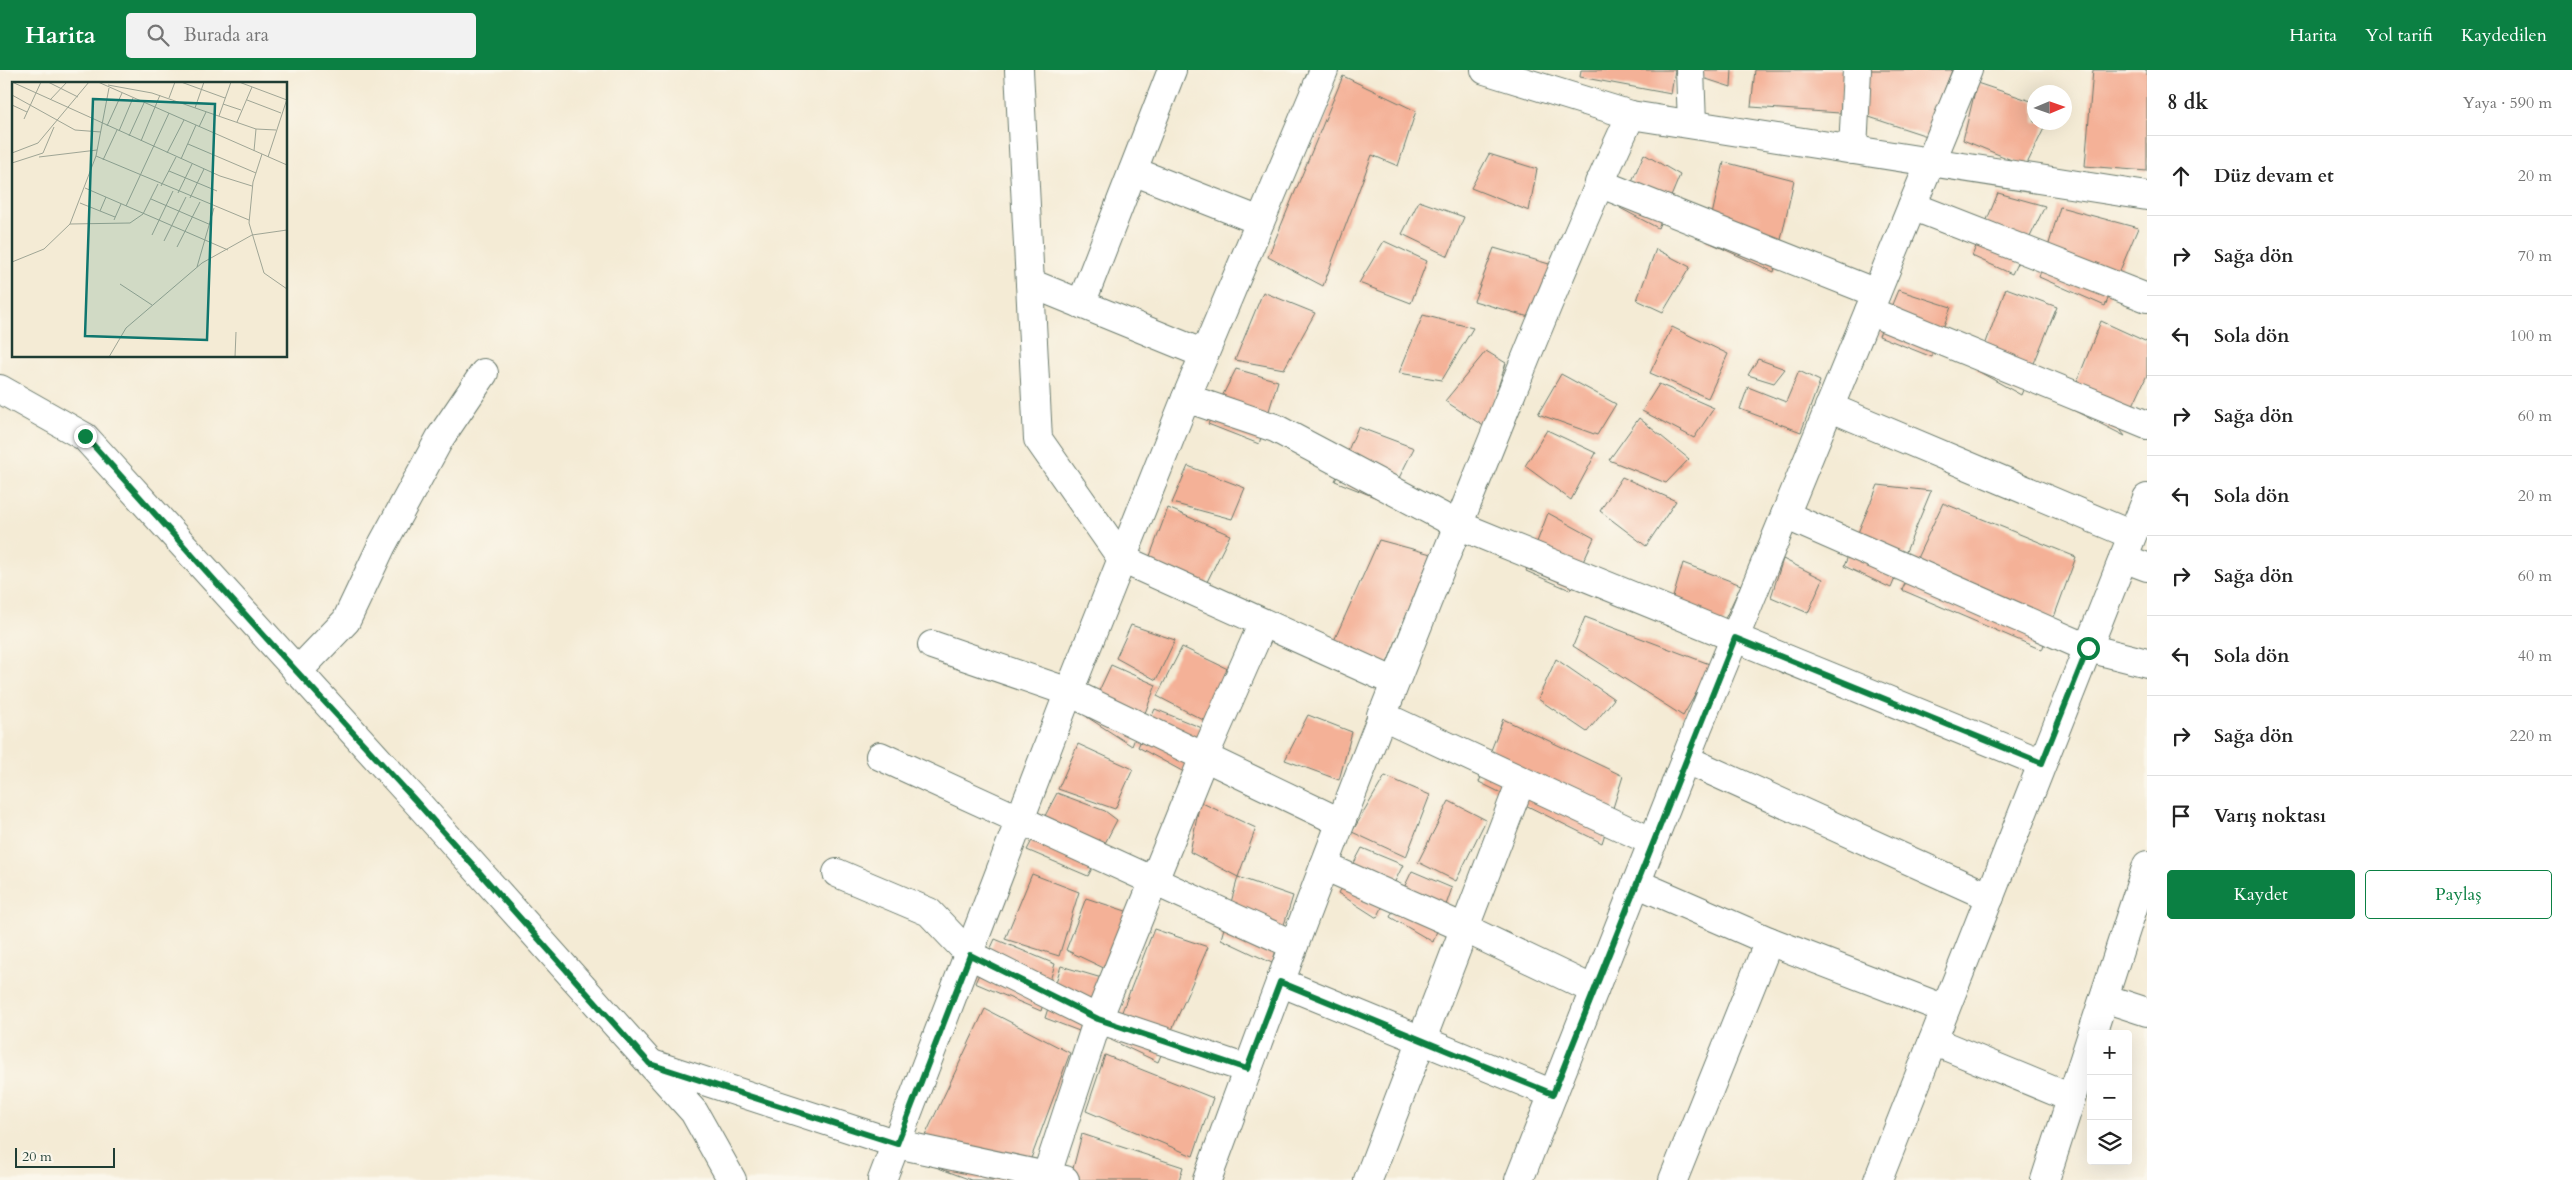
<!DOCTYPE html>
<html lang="tr">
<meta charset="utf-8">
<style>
:root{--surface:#fff;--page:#f2f2f2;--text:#222;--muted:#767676;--line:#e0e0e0;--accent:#0b8043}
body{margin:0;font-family:Cardo,serif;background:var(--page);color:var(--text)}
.controls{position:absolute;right:15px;bottom:15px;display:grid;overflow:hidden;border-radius:5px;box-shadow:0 5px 20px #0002}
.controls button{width:45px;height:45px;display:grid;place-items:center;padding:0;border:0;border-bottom:1px solid var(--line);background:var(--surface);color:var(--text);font:25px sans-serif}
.compass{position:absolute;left:2027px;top:15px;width:45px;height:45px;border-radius:50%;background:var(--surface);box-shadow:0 5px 20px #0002;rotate:88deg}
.scale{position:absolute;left:15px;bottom:12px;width:100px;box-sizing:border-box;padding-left:5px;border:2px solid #1f3d34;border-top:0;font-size:14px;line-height:18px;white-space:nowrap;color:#1f3d34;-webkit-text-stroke:4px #fbf7ec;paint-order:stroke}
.stop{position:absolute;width:15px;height:15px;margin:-11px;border:4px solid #0b8043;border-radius:50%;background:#fff}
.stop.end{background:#0b8043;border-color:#fff;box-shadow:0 1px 5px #0008}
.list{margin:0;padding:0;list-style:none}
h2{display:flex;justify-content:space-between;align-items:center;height:65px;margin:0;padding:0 20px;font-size:21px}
h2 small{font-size:16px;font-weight:400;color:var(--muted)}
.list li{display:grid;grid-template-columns:32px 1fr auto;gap:15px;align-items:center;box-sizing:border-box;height:80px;padding:0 20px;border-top:1px solid var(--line)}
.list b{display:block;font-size:19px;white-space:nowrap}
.list em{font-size:16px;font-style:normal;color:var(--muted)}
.actions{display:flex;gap:10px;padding:15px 20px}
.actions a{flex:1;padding:11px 0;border:1px solid var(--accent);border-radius:5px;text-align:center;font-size:18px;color:var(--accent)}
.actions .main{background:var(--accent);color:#fff}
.icon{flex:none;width:28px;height:28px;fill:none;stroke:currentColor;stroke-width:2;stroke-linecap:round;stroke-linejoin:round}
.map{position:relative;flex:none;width:2147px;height:1110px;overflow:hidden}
header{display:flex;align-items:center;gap:30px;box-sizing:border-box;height:70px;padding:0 25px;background:var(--accent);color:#fff}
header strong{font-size:24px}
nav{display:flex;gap:28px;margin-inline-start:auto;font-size:18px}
.search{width:350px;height:45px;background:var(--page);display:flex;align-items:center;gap:12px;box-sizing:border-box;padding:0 18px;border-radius:5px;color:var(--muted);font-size:19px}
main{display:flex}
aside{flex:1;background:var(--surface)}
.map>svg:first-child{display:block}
.building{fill:#f4b197}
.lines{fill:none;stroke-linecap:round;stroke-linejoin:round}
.street-casing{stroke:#6a7a6c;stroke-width:30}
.secondary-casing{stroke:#6a7a6c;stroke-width:30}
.street{stroke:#fff;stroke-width:28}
.secondary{stroke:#fff;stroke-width:28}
.route{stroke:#0b8043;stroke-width:6}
.inset-road{fill:none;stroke:#9fa595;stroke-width:1}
.view{fill:#0f766e;fill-opacity:0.15;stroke:#0f766e;stroke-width:2.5}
.inset-edge{fill:none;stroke:#1f3d34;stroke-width:2.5}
</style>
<header>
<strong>Harita</strong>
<div class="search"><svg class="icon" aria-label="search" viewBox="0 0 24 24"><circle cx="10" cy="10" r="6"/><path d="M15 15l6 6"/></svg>Burada ara</div>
<nav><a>Harita</a><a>Yol tarifi</a><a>Kaydedilen</a></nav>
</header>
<main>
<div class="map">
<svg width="2147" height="1110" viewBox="0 0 2147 1110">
<rect width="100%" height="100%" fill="#fbf7ec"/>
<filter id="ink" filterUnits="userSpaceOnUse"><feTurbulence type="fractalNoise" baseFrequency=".02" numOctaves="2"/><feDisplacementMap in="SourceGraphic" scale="10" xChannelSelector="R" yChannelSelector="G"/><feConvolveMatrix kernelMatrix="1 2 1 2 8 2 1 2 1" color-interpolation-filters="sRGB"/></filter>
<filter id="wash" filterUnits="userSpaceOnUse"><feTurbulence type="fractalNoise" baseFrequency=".0096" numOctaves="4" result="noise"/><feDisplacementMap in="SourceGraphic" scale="20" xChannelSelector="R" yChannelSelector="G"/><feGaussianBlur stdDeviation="1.12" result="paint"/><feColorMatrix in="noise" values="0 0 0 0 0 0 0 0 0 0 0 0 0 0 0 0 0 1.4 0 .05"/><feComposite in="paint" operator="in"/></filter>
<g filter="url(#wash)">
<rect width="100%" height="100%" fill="#f4ebd5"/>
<g id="blocks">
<g class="building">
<path d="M1581,0H1675L1671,24L1580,7Z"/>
<path d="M1701,0H1732L1731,17L1700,7Z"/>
<path d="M1755,0H1845L1840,43L1751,37Z"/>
<path d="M1866,0H1952L1927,66L1863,45Z"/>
<path d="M2093,0H2147V101L2085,96Z"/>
<path d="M1343,6L1416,41L1398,96L1372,85L1323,216L1268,187Z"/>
<path d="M1977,13L2034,32V52H2047L2026,96L1963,70Z"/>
<path d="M1489,84L1537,99L1529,141L1471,118Z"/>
<path d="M1644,84L1680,105L1658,158L1620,138Z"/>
<path d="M1724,92L1794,110L1774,202L1706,171Z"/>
<path d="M1998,123L2045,136L2012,204L1972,186Z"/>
<path d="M1419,131L1464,147L1448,186L1402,164Z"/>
<path d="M2060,137L2138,158L2105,236L2039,207Z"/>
<path d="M1384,171L1427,191L1411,233L1359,213Z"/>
<path d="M1494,178L1556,196L1529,247L1474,231Z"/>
<path d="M1656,179L1690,197L1663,242L1637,230Z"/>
<path d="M2006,218L2057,237L2021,325L1976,300Z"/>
<path d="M1898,220L1951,237L1932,287L1879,266Z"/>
<path d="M1263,222L1315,243L1284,299L1235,290Z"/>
<path d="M1423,245L1473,258L1442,310L1399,303Z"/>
<path d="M2101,251L2147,272V305L2121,361L2125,366L2067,337Z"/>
<path d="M1672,257L1728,284L1708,328L1650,303Z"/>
<path d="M1486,281L1506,293L1485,357L1445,331Z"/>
<path d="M1758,289L1785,299L1774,313L1748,305Z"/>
<path d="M1236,299L1278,311L1259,374L1208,354Z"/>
<path d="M1799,301L1820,311L1801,362L1740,339L1748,317L1786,332Z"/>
<path d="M1561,304L1616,334L1597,365L1538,344Z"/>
<path d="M1659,314L1714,338L1694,368L1642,341Z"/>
<path d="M1639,348L1689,389L1666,413L1609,390Z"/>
<path d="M1358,357L1414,378L1387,432L1335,411Z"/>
<path d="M1547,360L1596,383L1571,430L1525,396Z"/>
<path d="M1188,396L1245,418L1232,449L1172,433Z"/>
<path d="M1622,407L1676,431L1646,476L1600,441Z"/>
<path d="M1878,415L1931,421L1891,518L1844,496Z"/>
<path d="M1943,433L2076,487L2042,580L1902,520Z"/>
<path d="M1168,438L1230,465L1203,520L1147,494Z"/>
<path d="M1548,443L1594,468L1570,520L1526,501Z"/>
<path d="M1379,470L1431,484L1377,618L1324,593Z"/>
<path d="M1783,489L1823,509L1808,543L1771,527Z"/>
<path d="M1683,493L1741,515L1715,570L1665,555Z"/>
<path d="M1585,547L1712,595L1683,646L1573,576Z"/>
<path d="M1131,555L1175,570L1156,610L1116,588Z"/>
<path d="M1182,577L1234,602L1211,654L1157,626Z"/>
<path d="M1556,589L1614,629L1587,662L1538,629Z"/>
<path d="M1111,595L1156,615L1132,676L1087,647Z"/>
<path d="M1155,639L1207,660L1193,707L1138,677Z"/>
<path d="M1308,645L1352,662L1339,710L1285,690Z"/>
<path d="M1503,649L1623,706L1602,773L1479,712Z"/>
<path d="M1078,674L1133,699L1115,739L1058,719Z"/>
<path d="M1385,706L1430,725L1406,787L1352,762Z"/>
<path d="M1057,723L1105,741L1117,750L1088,806L1027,780Z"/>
<path d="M1449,731L1486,750L1456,811L1418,792Z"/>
<path d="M1200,732L1256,758L1238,807L1190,782Z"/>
<path d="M1362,778L1403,795L1377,848L1338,823Z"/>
<path d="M1412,801L1452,818L1433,872L1390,847Z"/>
<path d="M1032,804L1079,822L1059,886L1005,869Z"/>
<path d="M1238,807L1293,826L1272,893L1221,869Z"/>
<path d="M1086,828L1135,844L1110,901L1066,880Z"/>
<path d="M1154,859L1208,877L1158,992L1111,970Z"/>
<path d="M995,869L1055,894L1041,941L975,913Z"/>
<path d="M1061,896L1105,909L1087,964L1045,948Z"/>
<path d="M985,939L1070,983L1023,1110H971L914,1089Z"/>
<path d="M1105,985L1213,1028L1193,1086L1086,1041Z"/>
<path d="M1082,1064L1183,1097L1179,1110H1070Z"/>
</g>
</g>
</g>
<g filter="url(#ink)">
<use href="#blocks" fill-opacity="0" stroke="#6a7a6c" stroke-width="1"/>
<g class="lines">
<defs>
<g id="street">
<path d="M1019,0L1038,369L1122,489L1395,612"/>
<path d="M1690,0L1692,54"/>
<path d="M1853,80L1857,0"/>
<path d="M1133,101L1260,151"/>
<path d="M1599,113L1876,223"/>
<path d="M1912,136L2147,228"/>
<path d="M1030,213L1204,284"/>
<path d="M1081,234L1172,0"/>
<path d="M1869,241L2147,355"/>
<path d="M0,319L85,367L414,729L694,1042L732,1110"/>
<path d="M1186,328L1275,358L1458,455L2042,693"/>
<path d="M1829,337L2132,465"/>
<path d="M1785,445L2088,578L2147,593"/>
<path d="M2123,488L2147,497"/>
<path d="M932,575L1069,622L1340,752"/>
<path d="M297,602L346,551L382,475L440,368L484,303"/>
<path d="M1381,645L1653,772"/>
<path d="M880,686L1294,875"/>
<path d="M1685,689L1990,827"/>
<path d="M1324,796L1464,858L1594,920"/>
<path d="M837,803L929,842L970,885L1098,949L1247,999"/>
<path d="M1636,813L1769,871L1945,939"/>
<path d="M1280,912L1553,1024"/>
<path d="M2104,928L2147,942"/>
<path d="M2092,964L2147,795"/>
<path d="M1933,971L2071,1028"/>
<path d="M652,994L897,1074L1065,1110"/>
<path d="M1046,1107L1098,949L1204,687L1263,553"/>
<path d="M882,1110L1063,637L1186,328L1324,0"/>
<path d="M1207,1110C1292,877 1380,646 1474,416C1524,292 1574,167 1631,45"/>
<path d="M1368,1110L1521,711"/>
<path d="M1519,1110L1698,657L1968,0"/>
<path d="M1673,1110L1769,871"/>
<path d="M2045,1110L2091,967"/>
</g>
<g id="secondary">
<path d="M1485,0L1631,45L2147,126"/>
<path d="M1878,1110L2147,428"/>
</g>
</defs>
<use href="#street" class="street-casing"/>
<use href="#secondary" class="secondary-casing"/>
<use href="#street" class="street"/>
<use href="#secondary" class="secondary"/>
</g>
</g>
<g class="lines" filter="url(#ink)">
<path class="route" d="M85,366L277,580L414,729L650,994L897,1074L970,885L1098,949L1247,999L1280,912L1553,1024L1735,568L2042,693L2088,578"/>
</g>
<g transform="translate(12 12)">
<rect width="275" height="275" fill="#f4ebd5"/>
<path class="inset-road" d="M0,0L208,94L240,104M36,0L66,15M86,0L275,83M169,0L213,16M227,0L275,18M96,3L140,11L244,47L264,48M0,13L63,48L89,50M157,16L163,0M38,18L55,0M235,18L269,31M211,22L229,28M0,23L15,30M183,26L192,0M207,34L219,0M12,37L29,0M225,40L240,5M95,44L110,11M187,45L194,30M107,49L121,16M117,54L132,21M129,59L148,13M176,62L244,91M242,69L244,47M0,71L26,61L77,0M155,71L172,38M250,72L241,100L237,141L252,191L275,207M84,74L237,138M27,75L85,68M256,75L275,17M169,77L184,43M91,78L105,48M0,81L31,71L42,45M157,89L205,109M149,104L164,75M73,106L216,168M166,111L180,82M178,116L192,87M139,117L199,143M68,121L103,135M114,124L157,31M88,129L94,115M102,138L109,122M58,142L118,141L131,132L146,102M140,153L161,109M152,159L174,115M165,165L188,120M0,180L32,167L58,142L84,74L97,6M185,185L202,126M108,202L140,223M97,275L114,246L190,181L240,153L275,148M223,275L224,250"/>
<path class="view" d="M81,17L203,22L195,258L73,254Z"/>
<rect width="275" height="275" class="inset-edge"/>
</g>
</svg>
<div class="controls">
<button>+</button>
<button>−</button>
<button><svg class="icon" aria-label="layers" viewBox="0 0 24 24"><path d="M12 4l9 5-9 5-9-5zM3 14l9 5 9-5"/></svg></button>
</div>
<svg class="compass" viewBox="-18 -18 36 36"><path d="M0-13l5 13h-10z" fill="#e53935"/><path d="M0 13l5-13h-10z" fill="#767676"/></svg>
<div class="scale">20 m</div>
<div class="stop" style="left:2088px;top:578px"></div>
<div class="stop end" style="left:85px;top:366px"></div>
</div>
<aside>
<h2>8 dk<small>Yaya · 590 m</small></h2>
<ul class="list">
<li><svg class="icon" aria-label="ahead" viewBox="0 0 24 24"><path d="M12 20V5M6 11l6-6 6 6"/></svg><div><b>Düz devam et</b></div><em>20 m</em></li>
<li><svg class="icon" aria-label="right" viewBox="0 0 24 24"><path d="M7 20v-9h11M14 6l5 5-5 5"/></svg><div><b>Sağa dön</b></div><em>70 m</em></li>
<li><svg class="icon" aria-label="left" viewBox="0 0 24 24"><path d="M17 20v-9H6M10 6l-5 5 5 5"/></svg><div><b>Sola dön</b></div><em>100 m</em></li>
<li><svg class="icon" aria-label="right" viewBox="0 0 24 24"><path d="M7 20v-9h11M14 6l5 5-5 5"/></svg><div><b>Sağa dön</b></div><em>60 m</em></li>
<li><svg class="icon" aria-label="left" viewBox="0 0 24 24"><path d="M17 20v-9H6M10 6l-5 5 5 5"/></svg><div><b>Sola dön</b></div><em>20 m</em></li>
<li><svg class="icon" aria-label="right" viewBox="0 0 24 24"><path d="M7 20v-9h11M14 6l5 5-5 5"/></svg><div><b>Sağa dön</b></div><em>60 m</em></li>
<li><svg class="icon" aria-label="left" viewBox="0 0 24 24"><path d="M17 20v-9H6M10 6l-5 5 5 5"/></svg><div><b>Sola dön</b></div><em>40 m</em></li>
<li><svg class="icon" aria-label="right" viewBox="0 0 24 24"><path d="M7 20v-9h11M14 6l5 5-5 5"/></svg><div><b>Sağa dön</b></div><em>220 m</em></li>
<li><svg class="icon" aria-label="arrive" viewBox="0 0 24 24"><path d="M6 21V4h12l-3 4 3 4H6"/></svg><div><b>Varış noktası</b></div></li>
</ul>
<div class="actions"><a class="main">Kaydet</a><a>Paylaş</a></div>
</aside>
</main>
